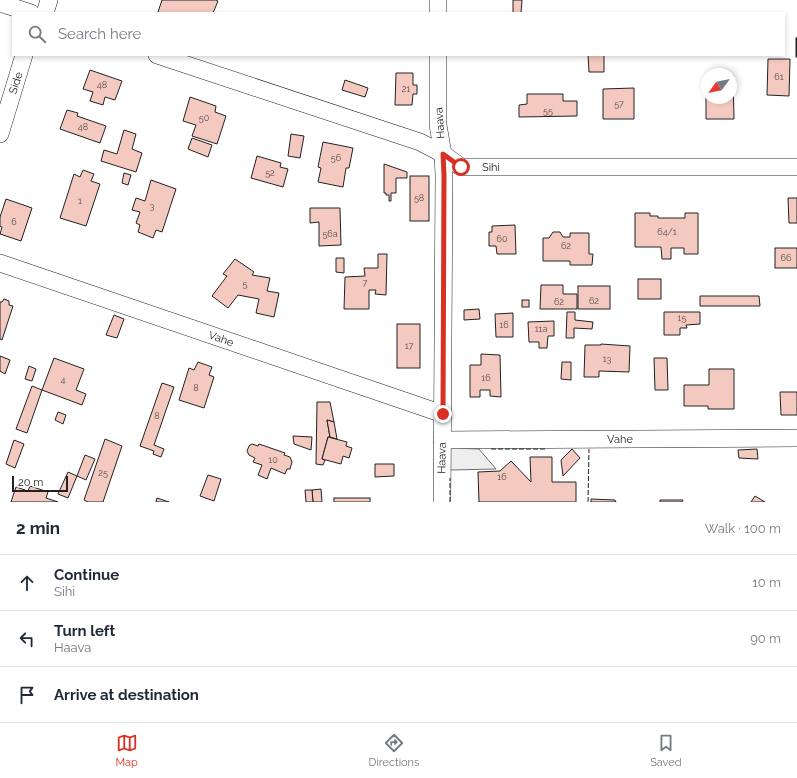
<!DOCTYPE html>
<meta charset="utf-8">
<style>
:root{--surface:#fff;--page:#f2f2f3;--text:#1f2937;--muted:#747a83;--line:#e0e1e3;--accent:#d93025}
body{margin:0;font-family:Raleway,sans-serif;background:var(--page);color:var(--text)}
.compass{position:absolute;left:701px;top:68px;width:36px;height:36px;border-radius:50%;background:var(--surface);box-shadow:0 2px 6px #0003;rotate:237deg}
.scale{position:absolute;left:12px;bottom:10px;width:56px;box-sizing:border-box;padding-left:4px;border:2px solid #222;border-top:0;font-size:11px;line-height:14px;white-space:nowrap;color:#222;-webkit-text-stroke:3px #fff;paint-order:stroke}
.stop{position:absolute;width:12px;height:12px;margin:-9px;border:3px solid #d93025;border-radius:50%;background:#fff}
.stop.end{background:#d93025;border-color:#fff;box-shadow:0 1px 4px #0008}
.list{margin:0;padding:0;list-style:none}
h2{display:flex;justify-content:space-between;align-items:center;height:52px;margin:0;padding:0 16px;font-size:17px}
h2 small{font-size:13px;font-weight:400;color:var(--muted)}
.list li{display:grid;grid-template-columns:26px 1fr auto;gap:12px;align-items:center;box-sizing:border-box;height:56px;padding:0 16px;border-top:1px solid var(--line)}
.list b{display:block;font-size:15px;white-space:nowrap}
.list p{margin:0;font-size:13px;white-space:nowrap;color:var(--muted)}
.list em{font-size:13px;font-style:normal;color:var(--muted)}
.icon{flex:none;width:22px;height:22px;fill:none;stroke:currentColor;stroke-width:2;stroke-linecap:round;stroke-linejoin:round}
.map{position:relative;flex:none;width:797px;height:502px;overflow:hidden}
.search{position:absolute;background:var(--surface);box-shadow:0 2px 6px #0003;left:12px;right:12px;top:12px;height:44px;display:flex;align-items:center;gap:10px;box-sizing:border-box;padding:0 14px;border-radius:0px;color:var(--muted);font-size:15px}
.sheet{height:220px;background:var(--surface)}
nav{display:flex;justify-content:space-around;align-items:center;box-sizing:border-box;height:56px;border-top:1px solid var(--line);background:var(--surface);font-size:11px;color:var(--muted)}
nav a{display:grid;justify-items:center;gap:2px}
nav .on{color:var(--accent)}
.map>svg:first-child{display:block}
.green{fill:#eee;stroke:#6f6f6f}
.building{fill:#f3c9c0;stroke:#222}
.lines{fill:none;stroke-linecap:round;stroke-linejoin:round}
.street-casing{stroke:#222;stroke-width:18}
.street{stroke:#fff;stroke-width:17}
.fence{stroke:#222;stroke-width:1;stroke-dasharray:5 2;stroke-linecap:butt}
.route{stroke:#d93025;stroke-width:5}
.labels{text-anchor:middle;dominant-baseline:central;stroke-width:3;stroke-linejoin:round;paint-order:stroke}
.number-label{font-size:9px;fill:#564c4a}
.street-label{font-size:11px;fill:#222;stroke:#fff}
</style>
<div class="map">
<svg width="797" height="502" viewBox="0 0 797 502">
<rect width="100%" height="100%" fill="#fff"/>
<path class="green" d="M450,448L479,449L496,469L450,470Z"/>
<g class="building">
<path d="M162,0H216L218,1L213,13H161L158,12Z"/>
<path d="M513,0H522L521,13H513Z"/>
<rect x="796" y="38" width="1" height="19"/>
<path d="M588,55H604V72H589Z"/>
<path d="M768,59H790L789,96L767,95Z"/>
<path d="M90,70L122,81L115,100L105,97L103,105L90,101L93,92L83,89Z"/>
<path d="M396,73H413V85H417V94H413L412,105H395Z"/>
<path d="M733,75L734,119H706V97L731,98V76Z"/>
<path d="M345,80L368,88L365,97L342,90Z"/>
<path d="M634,88V119H603V89Z"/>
<path d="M527,94H563V101H577V116L519,117V105L527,104Z"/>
<path d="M190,97L216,106L215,112L226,116L217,144L192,136L196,125L183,121Z"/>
<path d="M67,110L78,113L77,116L106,126L100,143L60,129Z"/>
<path d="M124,130L136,134L132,149L142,153L136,172L101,161L104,150L117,154Z"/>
<path d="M291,134L304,136L300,158L288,156Z"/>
<path d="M192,138L212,145L208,157L188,149Z"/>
<path d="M323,142L353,148L349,168H346L343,187L318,182L321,168L318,167Z"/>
<path d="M257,156L281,163L280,167L288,169L283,187L251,178Z"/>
<path d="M384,164L407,172V178H396V193H391V201H389V195H386V193H384Z"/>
<path d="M83,170L94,174L91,181L100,184L86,226L60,218L74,174L80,177Z"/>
<path d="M124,173L131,175L128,185L122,183Z"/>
<rect x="410" y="176" width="19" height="45"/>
<path d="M151,180L176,189L162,232L156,230L153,238L138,232L140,225L136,223L140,212L132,210L136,198L145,201Z"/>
<path d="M788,198H797V223H789Z"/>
<path d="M6,199L32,208L21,241L0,234L2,227L0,226V217Z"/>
<path d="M310,208H340L341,245L319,246V222L310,223Z"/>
<path d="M635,213H650V216H658V218H685V213H698V254H684V248H671V259H662L661,247H635Z"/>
<path d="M515,225L516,254H497L496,246H489V232H492V226Z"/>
<path d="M553,232H560L563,237H570V233H589V254H593L592,265H570V261H543V238H549Z"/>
<rect x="775" y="248" width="22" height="20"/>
<path d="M378,254H387L386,295L375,294L376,290H369V309H344L345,277L365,276L364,268H378Z"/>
<path d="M336,258H344V273L336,272Z"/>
<path d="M235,259L254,272L252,275L270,278L267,291L279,293L274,317L256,313L259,299L238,295L228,308L212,296L227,276L223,274Z"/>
<rect x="638" y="279" width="23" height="20"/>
<path d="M541,285H563V294H577V309H540Z"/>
<rect x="578" y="286" width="32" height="23"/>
<path d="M700,296H759L760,306H700Z"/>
<path d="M4,299L9,301V305L13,306L2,340L0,339V302H2Z"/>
<rect x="522" y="300" width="7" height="7"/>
<path d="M479,309L480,319L464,320V310Z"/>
<path d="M567,312H575V320L593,322L592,329L574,328V338H566Z"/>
<path d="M664,312H700V324L686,325L687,328H680V335H664Z"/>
<path d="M513,313V337H496L495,314Z"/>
<path d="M114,315L124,319L117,338L106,335Z"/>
<path d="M554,321V336H548L547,348H539V342H529L528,322Z"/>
<rect x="397" y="324" width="23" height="44"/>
<path d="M601,344L630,346L629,372L599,371V377H584L585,345H601Z"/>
<path d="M481,354L500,355L501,397L490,396V390H480V397H470V365H481Z"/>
<path d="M0,356L10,360L5,374L0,371Z"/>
<path d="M54,358L84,369L76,390L86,394L82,405L42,390Z"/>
<path d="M654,358H667L668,390H655Z"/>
<path d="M198,362L212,367L209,375L214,377L204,408L179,400L189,368L194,370Z"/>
<path d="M562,362H571V380L561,379Z"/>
<path d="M29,366L36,369L32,381L25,379Z"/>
<path d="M709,369H734V409H708V406H684V385H709Z"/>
<path d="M162,383L174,387L154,445L164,449L161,457L153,454L154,451L140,446Z"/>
<path d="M32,386L42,390L27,433L16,429Z"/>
<path d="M780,392H797V415H781Z"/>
<path d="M317,402H330L334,422L327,420L330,437H328L322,459L325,460L323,465L316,464Z"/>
<path d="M58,412L66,415L63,424L55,420Z"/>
<path d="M327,420L334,422L337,439L330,437Z"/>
<path d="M293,436L312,437L311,450L294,444Z"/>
<path d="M328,437L347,442L346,446L352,448L349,458L343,456L341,464L322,459Z"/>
<path d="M105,439L122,446L103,502H88L84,500Z"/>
<path d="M14,440L24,444L15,468L6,464Z"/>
<path d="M252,444L258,446L259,444L285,453L284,455L290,457L292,462L290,469H287L285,474L271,468L267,479L258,475L262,465L253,462L255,458L249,455L247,451L249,446Z"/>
<path d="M572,449L580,458L563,476L561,460Z"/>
<path d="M757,449L758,459L739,458L738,450Z"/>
<path d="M85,455L95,459L86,480L77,476Z"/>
<path d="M530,457H552V482H576V502H479L478,472L500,471L511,461L531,482Z"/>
<path d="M375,464H394V476L375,477Z"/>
<path d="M68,472L77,476L68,498L58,494Z"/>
<path d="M208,475L221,479L214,501L200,496Z"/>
<path d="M30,486L48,492L46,498L58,502H11L16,487L28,491Z"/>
<path d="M321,489L322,502H313L312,490Z"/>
<path d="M305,490H312L313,502H306Z"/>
<path d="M755,496L765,502H751Z"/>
<path d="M157,498L169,502H156Z"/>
<rect x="334" y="498" width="36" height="4"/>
<path d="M591,499L615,500L616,502H591Z"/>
<path d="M660,500H683L682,502H660Z"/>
</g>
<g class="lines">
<defs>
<g id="street">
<path d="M438,0V13"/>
<path d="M0,3L31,13"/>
<path d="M45,13L49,0"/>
<path d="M157,55L420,142L443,154L461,167H797"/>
<path d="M438,55V125L443,154L444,175L442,502"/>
<path d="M0,134L24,55"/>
<path d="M0,263L443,414"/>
<path d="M442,440L797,438"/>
</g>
</defs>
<use href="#street" class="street-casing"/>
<use href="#street" class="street"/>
<g class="fence">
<path d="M491,449H547"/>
<path d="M450,502V478"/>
<path d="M588,502L589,449"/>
</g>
</g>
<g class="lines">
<path class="route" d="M443,414L444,175L443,154L461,167"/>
</g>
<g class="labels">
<g class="number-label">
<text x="779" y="77">61</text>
<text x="102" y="85">48</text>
<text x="406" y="89">21</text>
<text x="619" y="104">57</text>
<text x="548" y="111">55</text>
<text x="204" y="118">50</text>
<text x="83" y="127">48</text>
<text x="336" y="158">56</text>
<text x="270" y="173">52</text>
<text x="419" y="198">58</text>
<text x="80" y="201">1</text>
<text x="152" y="206">3</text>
<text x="14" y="222">6</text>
<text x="667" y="232">64/1</text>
<text x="330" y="234">56a</text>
<text x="502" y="239">60</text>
<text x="566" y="246">62</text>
<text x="786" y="258">66</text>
<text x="365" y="283">7</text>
<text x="245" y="284">5</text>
<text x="594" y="301">62</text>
<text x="559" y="302">62</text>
<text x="682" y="318">15</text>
<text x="504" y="325">16</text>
<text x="541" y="329">11a</text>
<text x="409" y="346">17</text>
<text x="607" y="359">13</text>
<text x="486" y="378">16</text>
<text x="63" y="380">4</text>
<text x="196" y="388">8</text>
<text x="157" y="416">8</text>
<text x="273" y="460">10</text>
<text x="103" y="473">25</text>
<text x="502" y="477">16</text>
</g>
<g class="street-label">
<text transform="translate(16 83) rotate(-73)">Side</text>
<text transform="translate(440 123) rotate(-94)">Haava</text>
<text x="491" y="167">Sihi</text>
<text transform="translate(221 339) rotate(19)">Vahe</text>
<text x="620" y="439">Vahe</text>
<text transform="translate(442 458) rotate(-89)">Haava</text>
</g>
</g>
</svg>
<svg class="compass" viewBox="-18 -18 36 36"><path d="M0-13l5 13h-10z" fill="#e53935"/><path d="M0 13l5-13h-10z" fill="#747a83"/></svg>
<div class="scale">20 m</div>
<div class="stop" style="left:461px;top:167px"></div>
<div class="stop end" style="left:443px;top:414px"></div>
<div class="search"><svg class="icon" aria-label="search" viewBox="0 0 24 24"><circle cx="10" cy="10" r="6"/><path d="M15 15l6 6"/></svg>Search here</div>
</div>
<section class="sheet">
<h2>2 min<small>Walk · 100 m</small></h2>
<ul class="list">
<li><svg class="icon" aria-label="ahead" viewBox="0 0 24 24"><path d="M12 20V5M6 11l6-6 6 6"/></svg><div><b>Continue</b><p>Sihi</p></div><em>10 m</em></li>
<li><svg class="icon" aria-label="left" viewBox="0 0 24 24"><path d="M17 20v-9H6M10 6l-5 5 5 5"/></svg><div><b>Turn left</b><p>Haava</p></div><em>90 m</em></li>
<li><svg class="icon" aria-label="arrive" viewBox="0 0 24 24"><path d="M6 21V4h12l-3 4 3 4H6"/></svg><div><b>Arrive at destination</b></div></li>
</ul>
</section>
<nav>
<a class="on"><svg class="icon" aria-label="map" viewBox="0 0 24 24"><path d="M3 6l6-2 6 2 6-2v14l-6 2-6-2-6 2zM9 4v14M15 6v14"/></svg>Map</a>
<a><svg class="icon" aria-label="directions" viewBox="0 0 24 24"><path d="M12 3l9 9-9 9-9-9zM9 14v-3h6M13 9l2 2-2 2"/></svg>Directions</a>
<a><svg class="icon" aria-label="saved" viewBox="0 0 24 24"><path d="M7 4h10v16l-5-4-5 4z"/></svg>Saved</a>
</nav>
